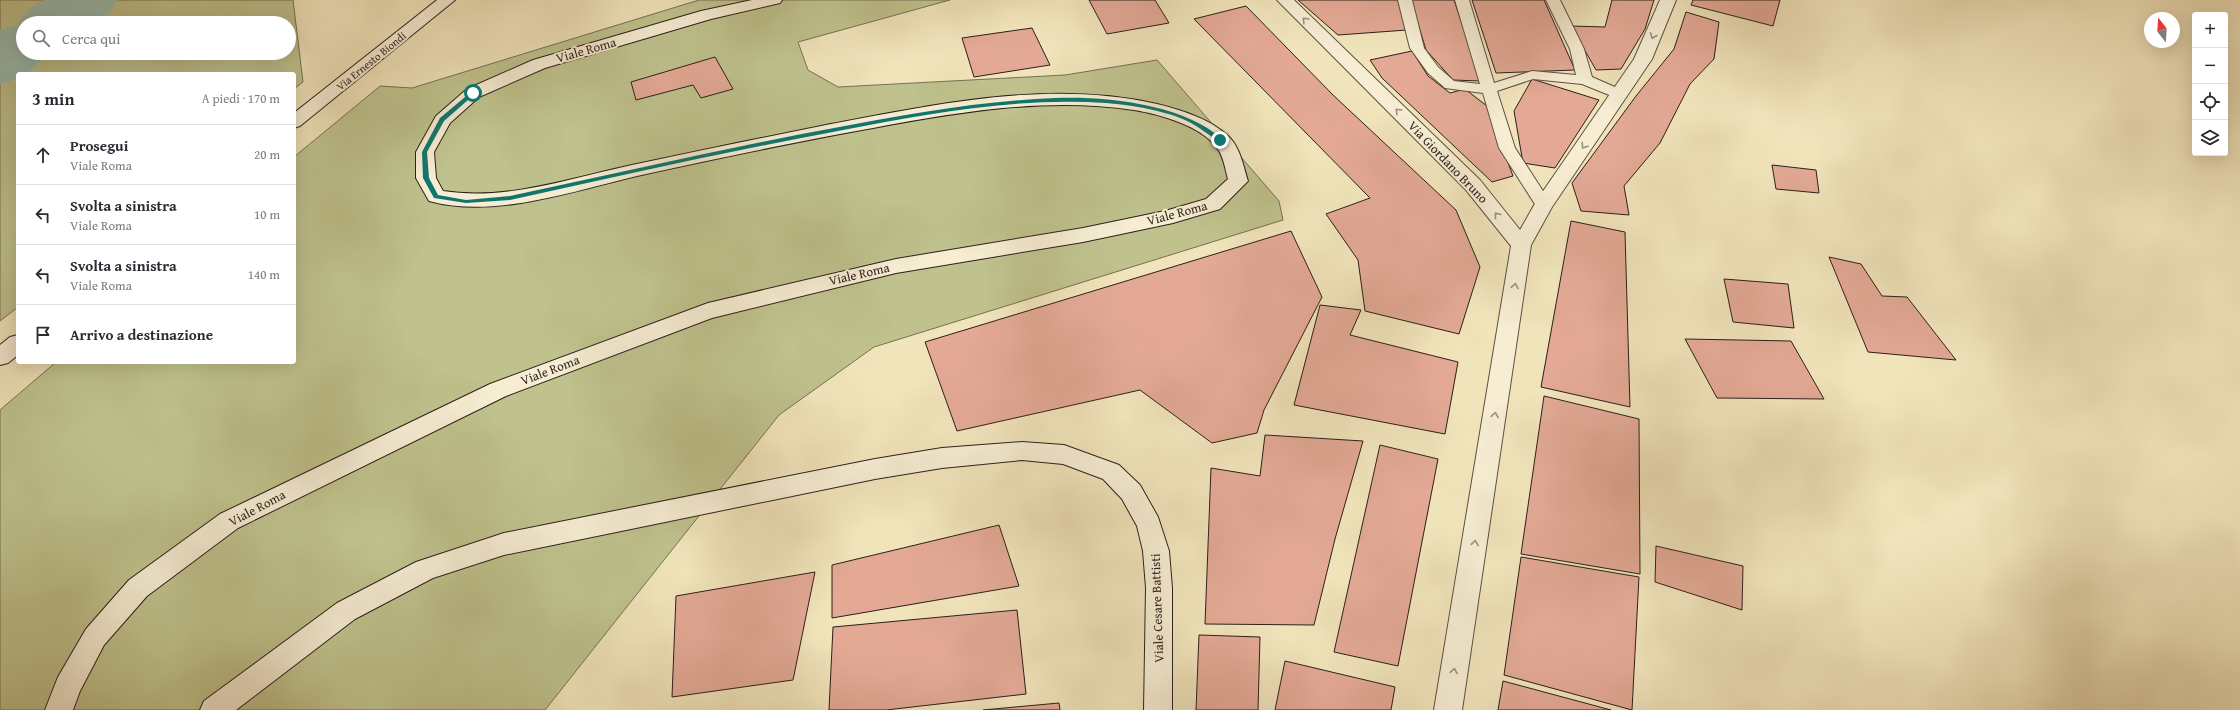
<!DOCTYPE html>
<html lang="it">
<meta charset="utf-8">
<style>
:root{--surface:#fff;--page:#f7f7f7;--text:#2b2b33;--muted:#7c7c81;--line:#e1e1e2}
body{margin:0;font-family:"Gentium Book Plus",serif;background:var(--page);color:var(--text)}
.controls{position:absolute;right:12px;top:12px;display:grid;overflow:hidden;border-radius:4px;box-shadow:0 4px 16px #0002}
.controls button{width:36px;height:36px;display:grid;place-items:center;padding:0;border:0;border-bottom:1px solid var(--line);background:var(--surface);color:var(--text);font:20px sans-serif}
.compass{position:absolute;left:2144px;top:12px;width:36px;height:36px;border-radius:50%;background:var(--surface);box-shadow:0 4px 16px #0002;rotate:343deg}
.stop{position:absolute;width:12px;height:12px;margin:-9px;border:3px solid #0f766e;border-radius:50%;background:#fff}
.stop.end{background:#0f766e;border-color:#fff;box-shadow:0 1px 4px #0008}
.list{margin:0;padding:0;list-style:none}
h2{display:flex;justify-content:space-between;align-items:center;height:52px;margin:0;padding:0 16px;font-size:17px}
h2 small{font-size:13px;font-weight:400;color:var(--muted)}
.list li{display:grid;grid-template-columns:26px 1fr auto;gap:12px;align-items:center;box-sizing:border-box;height:60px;padding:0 16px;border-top:1px solid var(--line)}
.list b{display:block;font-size:15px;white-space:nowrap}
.list p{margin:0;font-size:13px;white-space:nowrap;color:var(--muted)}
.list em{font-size:13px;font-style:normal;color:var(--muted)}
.icon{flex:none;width:22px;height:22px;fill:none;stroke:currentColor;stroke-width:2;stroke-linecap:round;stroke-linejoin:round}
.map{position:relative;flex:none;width:2240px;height:710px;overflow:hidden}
.search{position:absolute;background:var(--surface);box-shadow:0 4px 16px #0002;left:16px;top:16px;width:280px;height:44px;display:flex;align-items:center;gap:10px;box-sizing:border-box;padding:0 14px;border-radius:22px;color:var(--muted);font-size:15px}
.panel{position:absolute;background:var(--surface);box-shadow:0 4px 16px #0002;left:16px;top:72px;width:280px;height:292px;border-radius:4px}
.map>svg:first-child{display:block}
.green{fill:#bfc28d;stroke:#767054;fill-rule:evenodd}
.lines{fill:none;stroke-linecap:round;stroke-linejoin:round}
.river{fill:#9bbeb2;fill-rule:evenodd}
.building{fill:#e3a995;stroke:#2c1f1a}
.lane-casing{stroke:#5d5042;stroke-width:2}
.street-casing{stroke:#5d5042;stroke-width:2}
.secondary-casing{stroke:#2c1f1a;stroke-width:2}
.lane{fill:#f6edd3;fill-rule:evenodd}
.street{fill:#f6edd3;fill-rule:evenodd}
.secondary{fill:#f6edd3;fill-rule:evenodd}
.oneway{stroke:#9b9080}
.route{fill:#0f766e}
.labels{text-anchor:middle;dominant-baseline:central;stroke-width:4;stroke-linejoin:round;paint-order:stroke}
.far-street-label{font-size:11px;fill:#2c1f1a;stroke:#f6edd3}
.street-label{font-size:13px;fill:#2c1f1a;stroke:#f6edd3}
</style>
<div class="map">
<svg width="2240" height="710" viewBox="0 0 2240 710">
<rect width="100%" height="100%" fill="#f1e4bb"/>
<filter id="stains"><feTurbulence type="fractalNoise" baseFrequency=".005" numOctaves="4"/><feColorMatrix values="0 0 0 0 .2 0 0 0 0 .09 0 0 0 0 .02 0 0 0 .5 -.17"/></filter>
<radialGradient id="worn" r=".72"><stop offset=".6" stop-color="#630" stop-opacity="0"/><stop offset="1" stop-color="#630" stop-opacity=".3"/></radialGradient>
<g class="green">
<path d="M0,0H293L303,82L294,89V74H18V307L0,321ZM23,23H289V53H23Z"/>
<path d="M699,0H950L798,42L808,70L838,87L1065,75L1157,60L1279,201L1283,220L874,347L779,415L545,710H0V410L56,362H294V157L380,86L412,88Z"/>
</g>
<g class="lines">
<path class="river" d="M44,0H118L109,13L93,23H23V53H48L27,74H18V79L0,84V30L20,25L19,23L28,10Z"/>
</g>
<g class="building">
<path d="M1089,0H1155L1169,23L1107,34Z"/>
<path d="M1298,0H1400L1407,30L1338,35Z"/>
<path d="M1411,0H1454L1481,81L1453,80L1426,50Z"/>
<path d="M1472,0H1544L1575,70L1496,73Z"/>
<path d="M1612,0H1654L1645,29L1621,69L1596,70L1571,26L1605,27Z"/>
<path d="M1693,0H1780L1773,26L1691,5Z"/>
<path d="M1246,6L1333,95L1456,210L1480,267L1459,334L1365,311L1358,260L1326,214L1370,198L1194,19Z"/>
<path d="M1686,12L1719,22L1714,59L1690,84L1660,143L1624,186L1629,215L1581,211L1572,183L1636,96L1674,49Z"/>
<path d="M1032,28L1050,65L974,77L962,38Z"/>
<path d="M1412,51L1428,76L1450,93L1465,89L1487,106L1513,176L1492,182L1382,78L1370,60Z"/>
<path d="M715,57L733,89L701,98L693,85L636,100L631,82Z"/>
<path d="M1532,79L1599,100L1555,168L1523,163L1514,111Z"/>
<path d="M1772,165L1816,170L1819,193L1776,189Z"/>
<path d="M1571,221L1625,232L1630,407L1541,387Z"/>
<path d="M1291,231L1322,297L1264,410L1257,433L1212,443L1140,390L957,431L925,342Z"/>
<path d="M1829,257L1861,264L1882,296L1907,297L1956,360L1868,352Z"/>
<path d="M1724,279L1788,284L1794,328L1733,322Z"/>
<path d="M1320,305L1361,310L1350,335L1458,362L1445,434L1294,405Z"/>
<path d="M1685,339L1791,341L1824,399L1717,398Z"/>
<path d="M1544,396L1639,419L1640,574L1521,554Z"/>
<path d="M1265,435L1363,441L1335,539L1314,625L1205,624L1211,468L1260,476Z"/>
<path d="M1380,445L1438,459L1398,666L1334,652Z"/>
<path d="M999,525L1019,586L832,618V565Z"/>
<path d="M1656,546L1743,566L1742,610L1655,582Z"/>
<path d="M1521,557L1639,577L1632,710L1504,675Z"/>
<path d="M815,572L793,680L672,697L676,596Z"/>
<path d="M1017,610L1026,694L886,710H829L833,627Z"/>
<path d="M1199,635L1260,637L1258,710H1196Z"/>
<path d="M1285,661L1395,687L1391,710H1275Z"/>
<path d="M1503,681L1611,710H1498Z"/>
<path d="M1059,703L1060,710H983Z"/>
</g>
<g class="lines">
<defs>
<path id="lane" d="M1398,0H1412L1424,48L1438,67L1454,81L1480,84L1455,0H1469L1494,83L1532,71L1576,75L1570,49L1546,0H1560L1584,49L1592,77L1624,91L1626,94L1624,97L1619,99L1582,84L1533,79L1497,91L1515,148L1552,205L1550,209L1544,210L1538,209L1499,148L1483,93L1445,88L1428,73L1410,48Z"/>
<path id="street" d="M1277,0H1294L1480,180L1520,230L1537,200L1634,59L1660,0H1676L1652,59L1552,207L1531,245L1462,710H1434L1511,246L1466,190Z"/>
<g id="secondary">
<path d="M437,0H455L300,126L294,128V113Z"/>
<path d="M752,0H782L780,3L711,19L545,68L479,97L450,123L434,152L436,178L443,191C506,201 571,178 632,165C697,151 761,138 826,125C933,105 1048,79 1157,104C1181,110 1208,118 1227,135C1240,146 1243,165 1248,181L1220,209L1173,223L1083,242L896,273L712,318L506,396L238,528L147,596L104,645L80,691L73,710H45L58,677L86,629L129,580L220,514L490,384L708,303L896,259L1083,228L1165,211L1206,199L1228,179C1225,169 1224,157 1217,148C1202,126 1159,114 1134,110C1047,97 959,112 873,128C794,142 715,159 637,176C573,191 494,219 429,201L416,178V152L436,116L467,89L533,60L701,11Z"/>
<path d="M18,335V355L8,363L0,365V345L10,337Z"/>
<path d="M1022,442L1064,445L1119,465L1140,485L1158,517L1169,551L1172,588V710H1144L1146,588L1143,551L1137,526L1122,499L1103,479L1063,464L1022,460L942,468L875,479L504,555L433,578L355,619L236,710H200L204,701L337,603L416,562L504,533L875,459L942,448Z"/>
</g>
</defs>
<use href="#lane" class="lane-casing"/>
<use href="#street" class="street-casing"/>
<use href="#secondary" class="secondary-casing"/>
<use href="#lane" class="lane"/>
<use href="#street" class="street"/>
<use href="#secondary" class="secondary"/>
</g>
<defs><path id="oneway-chevron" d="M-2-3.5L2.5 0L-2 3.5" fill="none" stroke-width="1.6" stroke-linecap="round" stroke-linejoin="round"/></defs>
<g class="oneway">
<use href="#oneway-chevron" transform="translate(1305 20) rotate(-135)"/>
<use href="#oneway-chevron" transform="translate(1653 36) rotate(113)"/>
<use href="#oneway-chevron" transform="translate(1398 111) rotate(-135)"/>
<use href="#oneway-chevron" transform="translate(1584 146) rotate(124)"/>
<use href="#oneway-chevron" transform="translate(1497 215) rotate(-128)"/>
<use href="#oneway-chevron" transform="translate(1515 286) rotate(-81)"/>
<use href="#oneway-chevron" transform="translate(1495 415) rotate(-81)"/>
<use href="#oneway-chevron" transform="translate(1475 543) rotate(-81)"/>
<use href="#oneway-chevron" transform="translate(1454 671) rotate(-81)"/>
</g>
<path class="route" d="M471,92L476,93L444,121L427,152L429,178L438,195L466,200L510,196C618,173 725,148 834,128C907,114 981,101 1055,98C1106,96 1185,104 1223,140L1218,141C1209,135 1200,128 1191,123C1169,111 1131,105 1106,103C1017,97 926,114 838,131C729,151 619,176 510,200L466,203L434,198L423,178L422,152L440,118Z"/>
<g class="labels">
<g class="far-street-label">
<text transform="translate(371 61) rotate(-39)">Via Ernesto Biondi</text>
</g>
<g class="street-label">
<text transform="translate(586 50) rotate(-16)">Viale Roma</text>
<text transform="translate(1448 162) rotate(46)">Via Giordano Bruno</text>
<text transform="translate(1177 213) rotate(-15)">Viale Roma</text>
<text transform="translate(859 274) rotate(-13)">Viale Roma</text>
<text transform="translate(550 370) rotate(-21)">Viale Roma</text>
<text transform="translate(257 508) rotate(-28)">Viale Roma</text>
<text transform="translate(1157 608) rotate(-92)">Viale Cesare Battisti</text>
</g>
</g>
<rect width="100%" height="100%" filter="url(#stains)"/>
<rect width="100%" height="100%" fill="url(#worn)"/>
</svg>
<div class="controls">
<button>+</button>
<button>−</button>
<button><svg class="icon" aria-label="locate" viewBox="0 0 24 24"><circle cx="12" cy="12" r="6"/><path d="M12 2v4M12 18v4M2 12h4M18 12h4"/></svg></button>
<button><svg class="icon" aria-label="layers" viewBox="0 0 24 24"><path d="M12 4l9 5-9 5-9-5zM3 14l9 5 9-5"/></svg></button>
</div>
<svg class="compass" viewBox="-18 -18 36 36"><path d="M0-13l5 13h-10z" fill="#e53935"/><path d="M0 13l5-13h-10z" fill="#7c7c81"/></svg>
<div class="stop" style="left:473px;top:93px"></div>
<div class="stop end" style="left:1220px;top:140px"></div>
<div class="search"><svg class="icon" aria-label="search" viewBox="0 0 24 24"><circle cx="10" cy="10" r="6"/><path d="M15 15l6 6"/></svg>Cerca qui</div>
<section class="panel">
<h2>3 min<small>A piedi · 170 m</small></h2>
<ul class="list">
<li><svg class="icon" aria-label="ahead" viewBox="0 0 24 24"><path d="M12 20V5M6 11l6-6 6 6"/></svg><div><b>Prosegui</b><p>Viale Roma</p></div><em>20 m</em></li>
<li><svg class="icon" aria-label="left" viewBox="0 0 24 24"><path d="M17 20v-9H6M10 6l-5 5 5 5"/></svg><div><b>Svolta a sinistra</b><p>Viale Roma</p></div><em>10 m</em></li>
<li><svg class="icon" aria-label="left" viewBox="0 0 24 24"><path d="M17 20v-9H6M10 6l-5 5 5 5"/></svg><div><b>Svolta a sinistra</b><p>Viale Roma</p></div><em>140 m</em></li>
<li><svg class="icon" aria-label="arrive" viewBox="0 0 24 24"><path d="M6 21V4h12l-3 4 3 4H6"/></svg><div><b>Arrivo a destinazione</b></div></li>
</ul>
</section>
</div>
